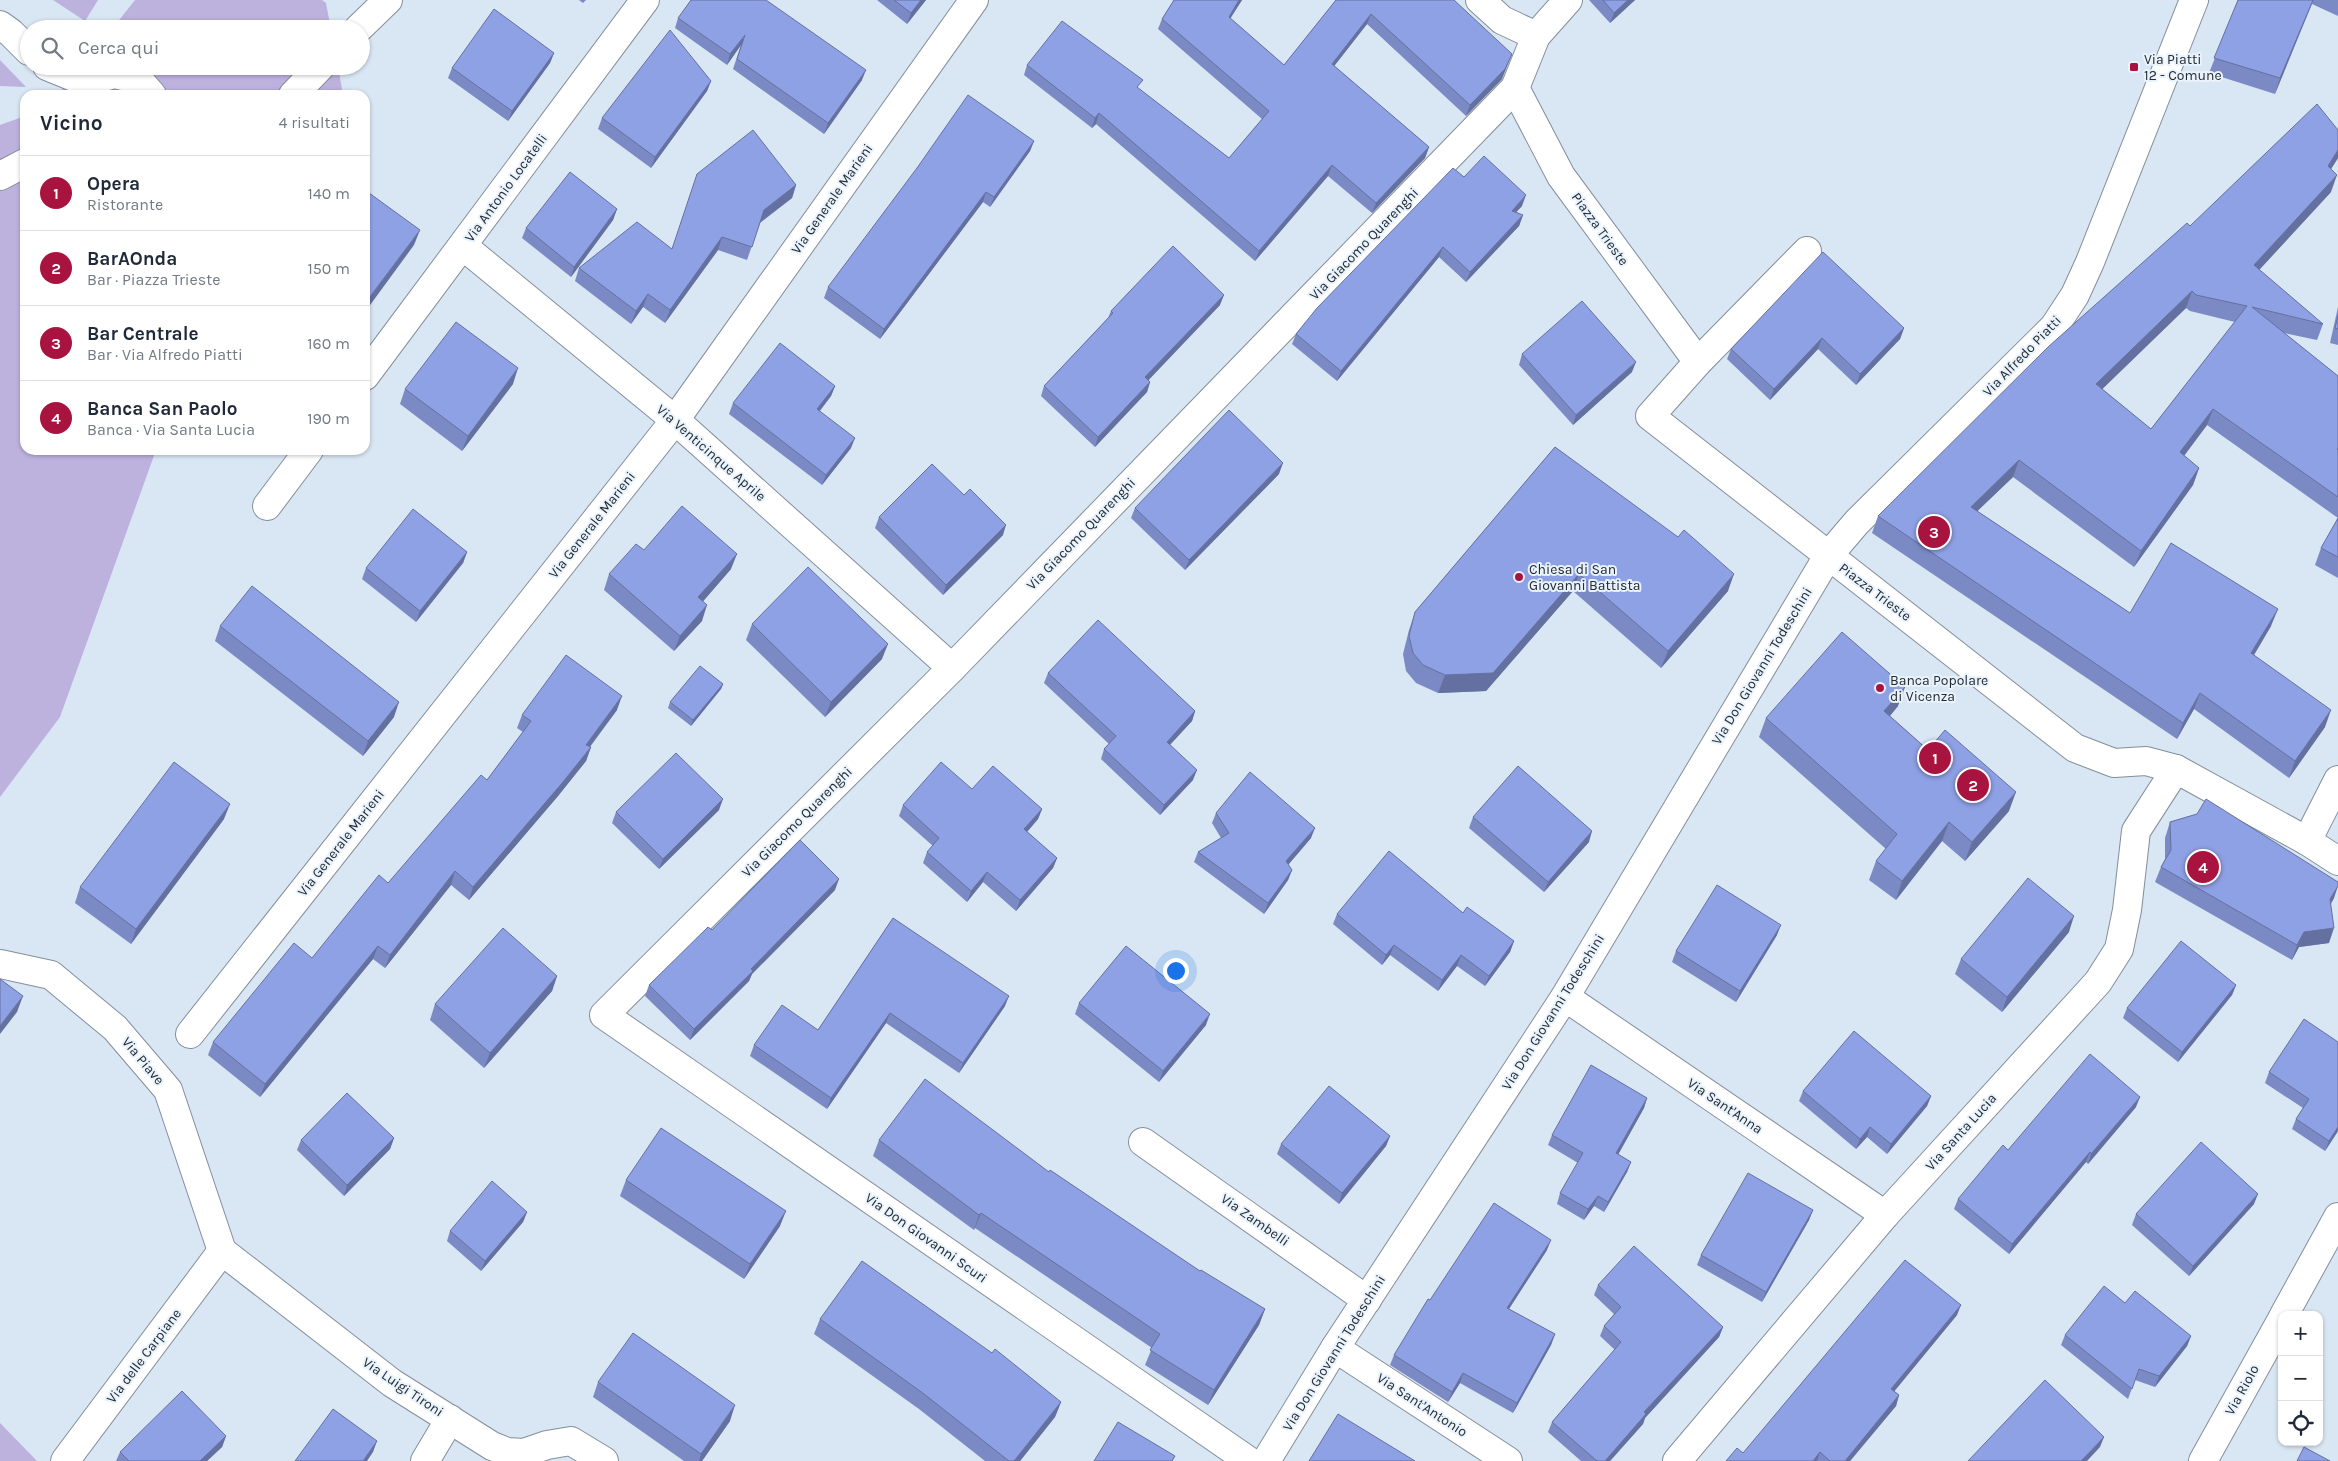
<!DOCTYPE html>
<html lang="it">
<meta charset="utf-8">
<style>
:root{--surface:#fff;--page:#f6f6f7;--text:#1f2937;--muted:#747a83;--line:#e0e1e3;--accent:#a9133f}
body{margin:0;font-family:Karla,sans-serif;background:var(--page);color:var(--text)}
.controls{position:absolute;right:15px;bottom:15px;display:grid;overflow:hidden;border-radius:10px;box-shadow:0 1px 4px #0004}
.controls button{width:45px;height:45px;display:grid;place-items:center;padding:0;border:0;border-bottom:1px solid var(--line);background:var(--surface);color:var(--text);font:25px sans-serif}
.you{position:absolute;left:1175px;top:970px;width:18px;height:18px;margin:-12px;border:4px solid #fff;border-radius:50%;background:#1a73e8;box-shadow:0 0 0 8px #1a73e833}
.badge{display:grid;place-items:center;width:32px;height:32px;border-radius:50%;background:var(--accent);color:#fff;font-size:16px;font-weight:700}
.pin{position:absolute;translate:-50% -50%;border:2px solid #fff;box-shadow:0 1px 5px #0006}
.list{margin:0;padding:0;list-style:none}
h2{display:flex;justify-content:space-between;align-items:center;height:65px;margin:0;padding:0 20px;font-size:21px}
h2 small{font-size:16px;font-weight:400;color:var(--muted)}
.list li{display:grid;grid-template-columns:32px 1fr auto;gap:15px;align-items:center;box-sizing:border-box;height:75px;padding:0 20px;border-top:1px solid var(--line)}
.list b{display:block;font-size:19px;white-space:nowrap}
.list p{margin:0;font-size:16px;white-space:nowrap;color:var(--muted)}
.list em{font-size:16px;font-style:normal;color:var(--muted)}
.icon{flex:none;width:28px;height:28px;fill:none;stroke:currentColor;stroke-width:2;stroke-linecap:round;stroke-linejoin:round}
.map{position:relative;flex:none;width:2338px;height:1461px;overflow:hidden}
.search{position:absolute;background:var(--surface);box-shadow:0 1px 4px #0004;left:20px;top:20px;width:350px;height:55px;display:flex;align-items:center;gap:12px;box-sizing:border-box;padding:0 18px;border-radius:28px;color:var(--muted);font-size:19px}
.panel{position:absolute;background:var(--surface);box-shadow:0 1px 4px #0004;left:20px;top:90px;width:350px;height:365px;border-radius:15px}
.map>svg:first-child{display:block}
.green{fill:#bdb1de}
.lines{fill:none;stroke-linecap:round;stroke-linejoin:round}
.minor-casing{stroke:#838f9b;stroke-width:30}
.minor{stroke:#fff;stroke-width:28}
.wall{fill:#7b8ac5;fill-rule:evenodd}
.shaded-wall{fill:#6471a0}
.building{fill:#8fa1e5;stroke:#6471a0;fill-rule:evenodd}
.poi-dot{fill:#a9133f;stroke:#e8f3fd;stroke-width:2}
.labels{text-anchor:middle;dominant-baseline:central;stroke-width:4;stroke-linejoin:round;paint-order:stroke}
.poi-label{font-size:14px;fill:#252a2f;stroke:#e8f3fd;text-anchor:start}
.street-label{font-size:14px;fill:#252a2f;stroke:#e8f3fd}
</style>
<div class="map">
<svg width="2338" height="1461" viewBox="0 0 2338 1461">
<rect width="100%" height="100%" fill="#d9e6f3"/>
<g class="green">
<path d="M53,0H98L85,21Z"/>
<path d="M135,0H322L326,3L331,29H112Z"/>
<path d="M0,60L26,87L0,86Z"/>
<path d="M82,66H338L343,95H57Z"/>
<path d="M25,116V450H156L60,717L0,797V125Z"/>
<path d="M0,1423L37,1461H0Z"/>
</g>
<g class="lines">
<defs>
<g id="minor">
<path d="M1480,0L1502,20L1536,36"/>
<path d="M0,25L11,33L29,51"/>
<path d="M358,29L388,0"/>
<path d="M47,66L86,82L114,74L139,80L152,95"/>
<path d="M1515,88L1561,176L1698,362"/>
<path d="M293,95L321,66"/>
<path d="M0,176L25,163"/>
<path d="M463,246L675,420L952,668"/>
<path d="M1807,251L1698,362L1650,416L2075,748L2114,763L2146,761L2176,769L2307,841L2338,861"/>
<path d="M365,376L645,0"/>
<path d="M267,506L309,450"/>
<path d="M2307,841L2338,780"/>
<path d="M0,964L51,975L115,1028L168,1090L222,1251"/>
<path d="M1565,997L1885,1215"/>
<path d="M190,1034L675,420L974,0"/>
<path d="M1143,1142L1367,1300"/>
<path d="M222,1251L392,1383L492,1446L507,1452L524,1453L547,1445L571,1441L604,1461"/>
<path d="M2284,1315L2338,1217"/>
<path d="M1335,1348L1508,1461"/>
<path d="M65,1461L222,1251"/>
<path d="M425,1461L450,1419"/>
<path d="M1249,1461L604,1015L952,668L1515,88L1536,36L1568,0"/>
<path d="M1266,1461L1335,1348L1565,997L1828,556L1857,522L2054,327L2075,295L2090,262L2194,0"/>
<path d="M1677,1461L1885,1215L2098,982L2119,949L2127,910L2136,831L2176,769"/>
<path d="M2203,1461L2282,1319"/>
</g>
</defs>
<use href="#minor" class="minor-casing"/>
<use href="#minor" class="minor"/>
</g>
<g class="wall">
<path d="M579,0H586L583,3Z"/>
<path d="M877,0H926L907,24Z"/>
<path d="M1174,0H1242L1230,18L1284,65L1336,0H1454L1502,79L1466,116L1367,24L1334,66L1429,147L1425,158L1372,213L1328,176L1255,261L1096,124L1092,128L1024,75L1027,65L1139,89L1229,158L1262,119L1158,29L1162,19Z"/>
<path d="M1589,0H1635L1610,23Z"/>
<path d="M2238,0H2338V16L2312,4L2275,94L2209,73Z"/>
<path d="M678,18L862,80L824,134L733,69L741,45L727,65L675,28Z"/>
<path d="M554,53L550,63L508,121L448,78L452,68Z"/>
<path d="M711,81L707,91L651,168L598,129L602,118Z"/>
<path d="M2338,130V158L2331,169V192L2259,270L2323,324L2317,340L2284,333L2338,376V518L2207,425L2184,456L2199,468L2193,485L2134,567L2013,477L1977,511L2130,613L2271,626L2254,655L2325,727L2289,778L2194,709L2177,739L1872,533L1878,516L2190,226ZM2186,308L2190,311L2235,322L2151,429L2102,389Z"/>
<path d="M1034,141L1030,151L990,207L983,202L880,339L824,298L828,287Z"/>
<path d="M1464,177L1522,206L1516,212L1523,215L1519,226L1466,282L1439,257L1337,381L1292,344L1296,334Z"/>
<path d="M796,185L792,198L760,223L747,260L718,250L665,323L643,307L631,324L575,281L579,268L672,249Z"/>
<path d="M617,209L613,220L571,277L522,238L526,228Z"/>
<path d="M1220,305L1148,380L1150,382L1147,392L1095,447L1041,396L1044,386L1108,318L1111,311Z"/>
<path d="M2338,307V345L2330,343Z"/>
<path d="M1904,328L1900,339L1856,385L1818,349L1770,400L1727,359L1731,349Z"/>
<path d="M1522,354L1632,372L1573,425L1519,365Z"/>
<path d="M513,384L462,451L400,404L405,389Z"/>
<path d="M835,386L831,396L820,411L851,448L822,485L729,414L733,403Z"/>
<path d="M1555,447L1728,591L1661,668L1573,591L1486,691L1438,693L1416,683L1406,671L1403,654L1409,630L1415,612Z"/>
<path d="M1279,474L1185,570L1131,518L1135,508Z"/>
<path d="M879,517L1003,535L943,595L875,528Z"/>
<path d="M2338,518V578L2315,565L2321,548Z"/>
<path d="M644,550L731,569L703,601L702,621L674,651L604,590L609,574Z"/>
<path d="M467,552L463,563L416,622L362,579L366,568Z"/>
<path d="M752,624L882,659L825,717L746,640Z"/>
<path d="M220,626L394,717L363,756L215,641Z"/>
<path d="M1048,673L1195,711L1192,721L1170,745L1193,780L1160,815L1101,759L1104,749L1109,744L1044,683Z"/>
<path d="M723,684L721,689L691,726L668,708L670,702Z"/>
<path d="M1898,706L1890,716L1928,750L2009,811L1965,861L1942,841L1896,900L1869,880L1876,861L1886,849L1759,737L1766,718Z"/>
<path d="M617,710L590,747H591L586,761L558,796L469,900L451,885L385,968L373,959L260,1097L208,1055L213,1042L312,958L388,883L487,780L523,732L517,728L522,715Z"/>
<path d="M972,789L1042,809L1038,819L1027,832L1057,858L1053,868L1016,911L983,882L967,902L923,863L927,852L933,846L899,816L903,805Z"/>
<path d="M719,810L659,869L612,823L616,812Z"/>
<path d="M1216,813L1311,838L1288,865L1292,870L1288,880L1264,914L1194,862L1198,852L1221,838L1212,823Z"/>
<path d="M2197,814L2334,898L2331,904L2329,943L2299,947L2292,960L2155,882L2161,867L2165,859V838L2170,822Z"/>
<path d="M1473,817L1589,842L1544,892L1469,828Z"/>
<path d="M224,819L131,944L75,903L80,887Z"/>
<path d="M835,890L752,974L749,981L690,1040L645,996L649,985L712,930Z"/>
<path d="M1463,913L1514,941L1510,952L1485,986L1457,966L1438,991L1390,955L1382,965L1333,924L1337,914Z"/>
<path d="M893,918L1005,1006L959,1073L886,1023L827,1109L750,1056L754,1045L818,1030Z"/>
<path d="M2069,932L2002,1012L1955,974L1961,959Z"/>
<path d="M1777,935L1736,1002L1672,962L1676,951Z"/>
<path d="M557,976L552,991L484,1068L430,1020L435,1004Z"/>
<path d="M2236,985L2232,995L2178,1062L2123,1018L2127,1008Z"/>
<path d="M1079,1003L1206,1025L1159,1082L1075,1014Z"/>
<path d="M2338,1042V1131L2325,1151L2292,1129L2296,1119L2303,1108L2265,1083L2269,1072Z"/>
<path d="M1803,1091L1931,1096L1927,1106L1887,1154L1867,1137L1856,1149L1799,1101Z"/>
<path d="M1647,1098L1644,1108L1618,1154L1631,1162L1627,1172L1604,1212L1594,1206L1584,1220L1557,1204L1560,1193L1578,1163L1548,1145L1552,1135Z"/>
<path d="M2136,1107L2088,1164L2086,1162L2009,1254L1954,1209L1958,1199L2008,1150Z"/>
<path d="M1390,1136L1386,1146L1339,1204L1277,1154L1281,1144Z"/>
<path d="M394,1138L390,1149L344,1196L297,1150L301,1140Z"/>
<path d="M879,1140L1049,1172L1200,1271L1265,1309L1259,1325L1208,1405L1145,1365L1152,1348L975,1228L974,1230L873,1156Z"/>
<path d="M626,1180L780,1226L744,1279L620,1196Z"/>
<path d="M2254,1204L2189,1276L2132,1225L2136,1214Z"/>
<path d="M1813,1210L1809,1220L1762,1302L1697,1265L1701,1255Z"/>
<path d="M527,1212L523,1222L481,1271L447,1241L450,1231Z"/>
<path d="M1547,1250L1509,1309L1555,1334L1551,1345L1513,1413L1460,1383L1448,1402L1390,1365L1394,1355L1430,1300Z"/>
<path d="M1598,1285L1723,1327L1719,1337L1645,1418L1643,1424L1610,1461H1581L1548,1432L1552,1422L1615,1350L1600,1336L1604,1326L1614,1314L1594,1295Z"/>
<path d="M2125,1303L2191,1336L2187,1346L2155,1387L2135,1380L2128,1399L2061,1345L2065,1335Z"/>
<path d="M1957,1315L1894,1391L1899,1395L1896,1406L1850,1461H1726L1743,1453Z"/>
<path d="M820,1319L1061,1402L1055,1417L1020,1461H985L919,1409L814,1334Z"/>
<path d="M598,1382L730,1421L702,1461H684L593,1397Z"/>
<path d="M226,1436L222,1447L207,1461H116L120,1452Z"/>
</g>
<g class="shaded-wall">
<path d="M921,0H926L907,24L911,13Z"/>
<path d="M1239,0H1242L1225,27L1229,17Z"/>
<path d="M1628,0H1635L1610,23L1614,13Z"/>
<path d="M2313,0L2275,94L2280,78Z"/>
<path d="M1371,14L1367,24L1328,74L1332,64Z"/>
<path d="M745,35L741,45L727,65L730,54Z"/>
<path d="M554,53L550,63L508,121L512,111Z"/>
<path d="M1512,54L1502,79L1466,116L1470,105Z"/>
<path d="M866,70L862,80L824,134L828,123Z"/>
<path d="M711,81L707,91L651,168L655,157Z"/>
<path d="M1099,113L1096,124L1092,128L1095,118Z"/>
<path d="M1034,141L1030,151L990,207L994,197Z"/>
<path d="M1429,147L1425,158L1372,213L1376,203Z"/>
<path d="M2338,150V158L2322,183L2328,166Z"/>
<path d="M1332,165L1328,176L1255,261L1259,251Z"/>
<path d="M2337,175L2331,192L2248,282L2254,265Z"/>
<path d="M796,185L792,198L759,223L764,210Z"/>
<path d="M986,192L983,202L880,339L884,329Z"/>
<path d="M1526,195L1522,206L1508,221L1512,211Z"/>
<path d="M617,209L613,220L571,277L574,267Z"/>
<path d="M1523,215L1519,226L1466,282L1470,272Z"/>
<path d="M420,230L414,245L365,312V306L366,302Z"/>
<path d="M722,237L718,250L665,323L670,310Z"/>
<path d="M1443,247L1439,257L1337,381L1341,371Z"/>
<path d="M2192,291L2186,308L2090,401L2096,384Z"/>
<path d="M648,294L643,307L631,324L636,311Z"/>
<path d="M1224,295L1220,305L1142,387L1145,377Z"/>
<path d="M1904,328L1900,339L1856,385L1860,374Z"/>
<path d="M1822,338L1818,349L1770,400L1774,389Z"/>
<path d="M1636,362L1632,372L1573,425L1576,415Z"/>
<path d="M518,368L513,384L462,451L468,436Z"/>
<path d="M1150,382L1147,392L1095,447L1098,437Z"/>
<path d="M835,386L831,396L813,419L817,409Z"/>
<path d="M2213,409L2207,425L2174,469L2180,452Z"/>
<path d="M855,438L851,448L822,485L826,475Z"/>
<path d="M2019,460L2013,477L1964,524L1971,507Z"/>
<path d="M1283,463L1279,474L1185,570L1189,560Z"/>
<path d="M2199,468L2193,485L2134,567L2141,551Z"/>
<path d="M1006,525L1003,535L943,595L946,585Z"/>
<path d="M467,552L463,563L416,622L420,611Z"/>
<path d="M737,554L731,569L693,613L698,597Z"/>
<path d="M1579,574L1573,591L1486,691L1438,693L1445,675Z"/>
<path d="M1734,574L1728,591L1661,668L1668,651Z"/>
<path d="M707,605L702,621L674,651L680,636Z"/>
<path d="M2278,609L2271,626L2245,670L2251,653Z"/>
<path d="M888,644L882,659L825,717L831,702Z"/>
<path d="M723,684L721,689L691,726L693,720Z"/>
<path d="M1905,687L1898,706L1878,730L1884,711Z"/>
<path d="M2200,693L2194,709L2177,739L2183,723Z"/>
<path d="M622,696L617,710L581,758L586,745Z"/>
<path d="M399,702L394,717L363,756L368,741Z"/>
<path d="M2331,710L2325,727L2289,778L2295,761Z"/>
<path d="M1195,711L1192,721L1163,752L1167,742Z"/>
<path d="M591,747L586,761L558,796L469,900L473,887Z"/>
<path d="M1197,770L1193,780L1160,815L1164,805Z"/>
<path d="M2016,792L2009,811L1965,861L1972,842Z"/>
<path d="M723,799L719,810L659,869L663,859Z"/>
<path d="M230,804L224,819L131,944L136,929Z"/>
<path d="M1042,809L1038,819L1020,840L1024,829Z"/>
<path d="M1949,822L1942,841L1896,900L1902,881Z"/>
<path d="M1315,828L1311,838L1282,872L1286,861Z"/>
<path d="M1592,831L1589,842L1544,892L1548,882Z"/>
<path d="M1057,858L1053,868L1016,911L1020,900Z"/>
<path d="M1292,870L1288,880L1264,914L1268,903Z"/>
<path d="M455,871L451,885L385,968L390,955Z"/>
<path d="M987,872L983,882L967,902L971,891Z"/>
<path d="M839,879L835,890L752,974L749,981L690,1040L694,1029L751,969Z"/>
<path d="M2338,886L2334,898L2324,914L2330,899Z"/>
<path d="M2074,916L2069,932L2002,1012L2007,997Z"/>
<path d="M1781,925L1777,935L1736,1002L1740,991Z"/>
<path d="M2334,928L2329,943L2299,947L2292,960L2297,945L2304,932Z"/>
<path d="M1514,941L1510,952L1485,986L1489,976Z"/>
<path d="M1394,945L1390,955L1382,965L1386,955Z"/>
<path d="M378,946L373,959L260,1097L265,1084Z"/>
<path d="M1461,955L1457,966L1438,991L1442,980Z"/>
<path d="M557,976L552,991L484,1068L490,1053Z"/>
<path d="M2236,985L2232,995L2178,1062L2182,1052Z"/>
<path d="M23,996L17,1012L0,1034V1026Z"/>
<path d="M1009,996L1005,1006L959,1073L963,1063Z"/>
<path d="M890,1013L886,1023L827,1109L831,1098Z"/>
<path d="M1210,1014L1206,1025L1159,1082L1163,1071Z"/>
<path d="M1931,1096L1927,1106L1887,1154L1891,1144Z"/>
<path d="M2140,1097L2136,1107L2088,1164L2091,1154Z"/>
<path d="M1647,1098L1644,1108L1613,1164L1616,1153Z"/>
<path d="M1870,1127L1867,1137L1856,1149L1860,1139Z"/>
<path d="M2338,1127V1131L2325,1151L2329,1141Z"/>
<path d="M1390,1136L1386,1146L1339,1204L1342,1193Z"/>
<path d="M394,1138L390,1149L344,1196L347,1185Z"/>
<path d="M2090,1152L2086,1162L2009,1254L2012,1244Z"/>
<path d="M1631,1162L1627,1172L1604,1212L1608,1202Z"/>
<path d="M2258,1194L2254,1204L2189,1276L2193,1266Z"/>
<path d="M1598,1196L1594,1206L1584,1220L1588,1209Z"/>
<path d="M1813,1210L1809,1220L1762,1302L1766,1292Z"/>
<path d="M786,1211L780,1226L744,1279L750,1264Z"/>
<path d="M527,1212L523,1222L481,1271L485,1261Z"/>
<path d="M981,1213L975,1228L974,1230L979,1215Z"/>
<path d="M1551,1240L1547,1250L1503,1318L1507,1308Z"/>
<path d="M1961,1305L1957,1315L1888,1399L1891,1389Z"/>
<path d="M1265,1309L1259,1325L1208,1405L1214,1390Z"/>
<path d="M1723,1327L1719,1337L1645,1418L1643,1424L1610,1461H1605L1644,1412Z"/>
<path d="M1555,1334L1551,1345L1513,1413L1517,1403Z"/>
<path d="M2191,1336L2187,1346L2155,1387L2159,1376Z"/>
<path d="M1463,1373L1460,1383L1448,1402L1452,1392Z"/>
<path d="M1899,1395L1896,1406L1850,1461H1845Z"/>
<path d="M1061,1402L1055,1417L1020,1461H1014Z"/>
<path d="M735,1405L730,1421L702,1461H699L701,1454Z"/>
<path d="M226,1436L222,1447L207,1461H200Z"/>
<path d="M2104,1437L2100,1447L2087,1461H2081Z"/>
<path d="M377,1441L373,1452L367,1461H363Z"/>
<path d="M1820,1452L1817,1461H1813Z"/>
</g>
<g class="building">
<path d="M691,0H766L866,70L828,123L737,59L745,35L730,54L678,18Z"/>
<path d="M894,0H921L911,13Z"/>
<path d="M1174,0H1239L1229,17L1284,65L1336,0H1454L1512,54L1505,69L1470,105L1371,14L1332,64L1429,147L1376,203L1332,165L1259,251L1099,113L1095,118L1027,65L1062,21L1143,80L1137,87L1229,158L1269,111L1162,19Z"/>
<path d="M1603,0H1628L1614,13Z"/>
<path d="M2238,0H2313L2280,78L2214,58Z"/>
<path d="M494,9L554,53L512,111L452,68Z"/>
<path d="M670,30L711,81L655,157L602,118Z"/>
<path d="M968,95L1034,141L994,197L986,192L884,329L828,287L917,168Z"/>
<path d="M2317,104L2338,130V150L2328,166L2337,175L2254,265L2323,324L2252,307L2338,376V448L2337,449L2338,450V497L2213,409L2180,452L2199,468L2141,551L2019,460L1971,507L2130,613L2171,543L2278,609L2251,653L2331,710L2295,761L2200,693L2183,723L1878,516L2048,347L2187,223L2190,226ZM2192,291L2196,295L2247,306L2151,429L2096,384Z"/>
<path d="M753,130L796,185L764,210L752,247L722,237L670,310L648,294L636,311L579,268L637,222L672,249L697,174Z"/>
<path d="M1484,156L1526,195L1512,211L1523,215L1470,272L1443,247L1341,371L1296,334L1317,308L1453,168L1464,177Z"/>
<path d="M570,172L617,209L574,267L526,228Z"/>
<path d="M365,190L420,230L366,302L365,301Z"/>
<path d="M1173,246L1224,295L1145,377L1150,382L1098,437L1044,386L1113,313L1111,311Z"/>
<path d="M1823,252L1904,328L1860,374L1822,338L1774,389L1731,349Z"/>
<path d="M1582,301L1636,362L1576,415L1522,354Z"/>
<path d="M2338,316V329L2335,328Z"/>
<path d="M456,322L518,368L468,436L405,389Z"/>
<path d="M780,343L835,386L817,409L855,438L826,475L733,403Z"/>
<path d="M1229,410L1283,463L1189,560L1135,508Z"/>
<path d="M1555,447L1678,537L1684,530L1734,574L1668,651L1579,574L1493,673L1445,675L1423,665L1413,653L1409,636L1415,612Z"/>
<path d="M932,464L964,495L970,489L1006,525L946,585L879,517Z"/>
<path d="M682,506L737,554L698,597L707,605L680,636L609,574L636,544L644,550Z"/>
<path d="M413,509L467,552L420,611L366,568Z"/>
<path d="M2338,518V557L2321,548Z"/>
<path d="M808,567L888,644L831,702L752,624Z"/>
<path d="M252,586L399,702L368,741L220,626Z"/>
<path d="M1098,620L1195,711L1167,742L1197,770L1164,805L1104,749L1116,736L1048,673Z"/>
<path d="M1842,632L1905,687L1884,711L1928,750L1945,730L2016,792L1972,842L1949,822L1902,881L1876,861L1897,834L1766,718Z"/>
<path d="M566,655L622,696L586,745L591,747L563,782L473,887L455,871L390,955L378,946L265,1084L213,1042L294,943L312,958L379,875L388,883L481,775L487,780L531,721L522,715Z"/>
<path d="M700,666L723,684L693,720L670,702Z"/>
<path d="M676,753L723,799L663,859L616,812Z"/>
<path d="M174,762L230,804L136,929L80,887Z"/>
<path d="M941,762L972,789L993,766L1042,809L1024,829L1057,858L1020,900L987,872L971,891L927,852L939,838L903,805Z"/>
<path d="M1518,766L1592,831L1548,882L1473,817Z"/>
<path d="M1250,772L1315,828L1286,861L1292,870L1268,903L1198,852L1229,833L1216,813Z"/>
<path d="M2206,799L2338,882V886L2330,899L2334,928L2304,932L2297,945L2161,867L2171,850L2170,822L2197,814Z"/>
<path d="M800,840L839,879L751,969L753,971L694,1029L649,985L708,927L712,930Z"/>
<path d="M1389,851L1463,913L1467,907L1514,941L1489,976L1461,955L1442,980L1394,945L1386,955L1337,914Z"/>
<path d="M2028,878L2074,916L2007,997L1961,959Z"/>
<path d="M1717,885L1781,925L1740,991L1676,951Z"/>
<path d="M893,918L1009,996L963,1063L890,1013L831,1098L754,1045L782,1005L818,1030Z"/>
<path d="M503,928L557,976L490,1053L435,1004Z"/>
<path d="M2181,941L2236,985L2182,1052L2127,1008Z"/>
<path d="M1126,946L1210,1014L1163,1071L1079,1003Z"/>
<path d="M0,979L23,996L0,1026Z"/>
<path d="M2304,1019L2338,1042V1127L2329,1141L2296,1119L2309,1099L2269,1072Z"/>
<path d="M1854,1031L1931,1096L1891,1144L1870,1127L1860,1139L1803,1091Z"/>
<path d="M2090,1054L2140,1097L2091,1154L2090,1152L2012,1244L1958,1199L2003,1145L2008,1150Z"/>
<path d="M1591,1065L1647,1098L1616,1153L1631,1162L1608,1202L1598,1196L1588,1209L1560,1193L1583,1153L1552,1135Z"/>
<path d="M925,1079L1049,1172L1050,1170L1200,1271L1201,1270L1265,1309L1214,1390L1150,1350L1160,1334L981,1213L979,1215L879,1140Z"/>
<path d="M1329,1086L1390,1136L1342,1193L1281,1144Z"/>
<path d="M347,1093L394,1138L347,1185L301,1140Z"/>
<path d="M661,1128L786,1211L750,1264L626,1180Z"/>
<path d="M2201,1142L2258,1194L2193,1266L2136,1214Z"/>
<path d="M1748,1173L1813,1210L1766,1292L1701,1255Z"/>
<path d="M492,1181L527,1212L485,1261L450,1231Z"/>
<path d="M1494,1203L1551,1240L1507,1308L1555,1334L1517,1403L1463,1373L1452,1392L1394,1355L1428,1299L1430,1300Z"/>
<path d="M1634,1246L1723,1327L1644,1412L1646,1414L1605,1461H1597L1552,1422L1621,1342L1604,1326L1621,1307L1598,1285Z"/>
<path d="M1905,1260L1961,1305L1891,1389L1899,1395L1845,1461H1830L1820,1452L1813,1461H1726L1737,1448L1743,1453Z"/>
<path d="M862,1261L992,1353L995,1349L1061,1402L1014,1461H1009L924,1394L820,1319Z"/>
<path d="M2104,1286L2125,1303L2135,1291L2191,1336L2159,1376L2139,1369L2132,1389L2065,1335Z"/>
<path d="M633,1333L735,1405L701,1454L598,1382Z"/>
<path d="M2045,1380L2104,1437L2081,1461H1968Z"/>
<path d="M182,1391L226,1436L200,1461H129L120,1452Z"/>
<path d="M333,1409L377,1441L363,1461H295Z"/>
<path d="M1338,1414L1415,1461H1309Z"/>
<path d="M1118,1422L1175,1456L1172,1461H1094Z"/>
<path d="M2304,1447L2330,1461H2297Z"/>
</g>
<g class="poi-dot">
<rect x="2129" y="62" width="10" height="10" rx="2.5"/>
<circle cx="1519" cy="577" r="5"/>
<circle cx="1880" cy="688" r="5"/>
</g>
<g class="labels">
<g class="poi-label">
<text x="2144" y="59">Via Piatti<tspan x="2144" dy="16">12 - Comune</tspan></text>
<text x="1529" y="569">Chiesa di San<tspan x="1529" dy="16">Giovanni Battista</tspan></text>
<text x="1890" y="680">Banca Popolare<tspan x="1890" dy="16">di Vicenza</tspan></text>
</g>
<g class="street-label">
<text transform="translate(506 188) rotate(-54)">Via Antonio Locatelli</text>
<text transform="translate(832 199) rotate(-55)">Via Generale Marieni</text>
<text transform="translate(1600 229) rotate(54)">Piazza Trieste</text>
<text transform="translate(1364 244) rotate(-46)">Via Giacomo Quarenghi</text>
<text transform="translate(2022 356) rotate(-46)">Via Alfredo Piatti</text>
<text transform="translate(711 453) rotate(41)">Via Venticinque Aprile</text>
<text transform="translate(592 525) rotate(-52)">Via Generale Marieni</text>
<text transform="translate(1081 534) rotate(-46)">Via Giacomo Quarenghi</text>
<text transform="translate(1875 592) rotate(37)">Piazza Trieste</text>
<text transform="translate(1762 666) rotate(-59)">Via Don Giovanni Todeschini</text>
<text transform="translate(797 822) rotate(-45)">Via Giacomo Quarenghi</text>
<text transform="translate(341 843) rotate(-52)">Via Generale Marieni</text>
<text transform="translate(1553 1012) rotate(-58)">Via Don Giovanni Todeschini</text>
<text transform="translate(143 1061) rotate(50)">Via Piave</text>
<text transform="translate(1725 1106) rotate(34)">Via Sant'Anna</text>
<text transform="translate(1961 1132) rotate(-48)">Via Santa Lucia</text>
<text transform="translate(1255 1220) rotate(35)">Via Zambelli</text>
<text transform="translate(926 1238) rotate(35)">Via Don Giovanni Scuri</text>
<text transform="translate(1334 1353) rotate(-58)">Via Don Giovanni Todeschini</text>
<text transform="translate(144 1356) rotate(-53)">Via delle Carpiane</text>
<text transform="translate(403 1387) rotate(34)">Via Luigi Tironi</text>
<text transform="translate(2242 1390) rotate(-61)">Via Riolo</text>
<text transform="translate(1422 1405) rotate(33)">Via Sant'Antonio</text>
</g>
</g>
</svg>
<div class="controls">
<button>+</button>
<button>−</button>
<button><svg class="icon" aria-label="locate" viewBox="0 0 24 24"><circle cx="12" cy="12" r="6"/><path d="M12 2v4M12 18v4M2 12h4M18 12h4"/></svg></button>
</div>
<div class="you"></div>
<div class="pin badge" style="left:1935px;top:758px">1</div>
<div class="pin badge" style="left:1973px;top:785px">2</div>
<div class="pin badge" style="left:1934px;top:532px">3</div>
<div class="pin badge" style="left:2203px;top:867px">4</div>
<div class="search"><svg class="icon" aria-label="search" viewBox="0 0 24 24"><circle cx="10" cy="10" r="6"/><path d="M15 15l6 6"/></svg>Cerca qui</div>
<section class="panel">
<h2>Vicino<small>4 risultati</small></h2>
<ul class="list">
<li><span class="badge">1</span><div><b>Opera</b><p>Ristorante</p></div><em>140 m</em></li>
<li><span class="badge">2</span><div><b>BarAOnda</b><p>Bar · Piazza Trieste</p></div><em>150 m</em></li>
<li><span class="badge">3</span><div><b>Bar Centrale</b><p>Bar · Via Alfredo Piatti</p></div><em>160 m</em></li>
<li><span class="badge">4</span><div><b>Banca San Paolo</b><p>Banca · Via Santa Lucia</p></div><em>190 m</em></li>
</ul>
</section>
</div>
